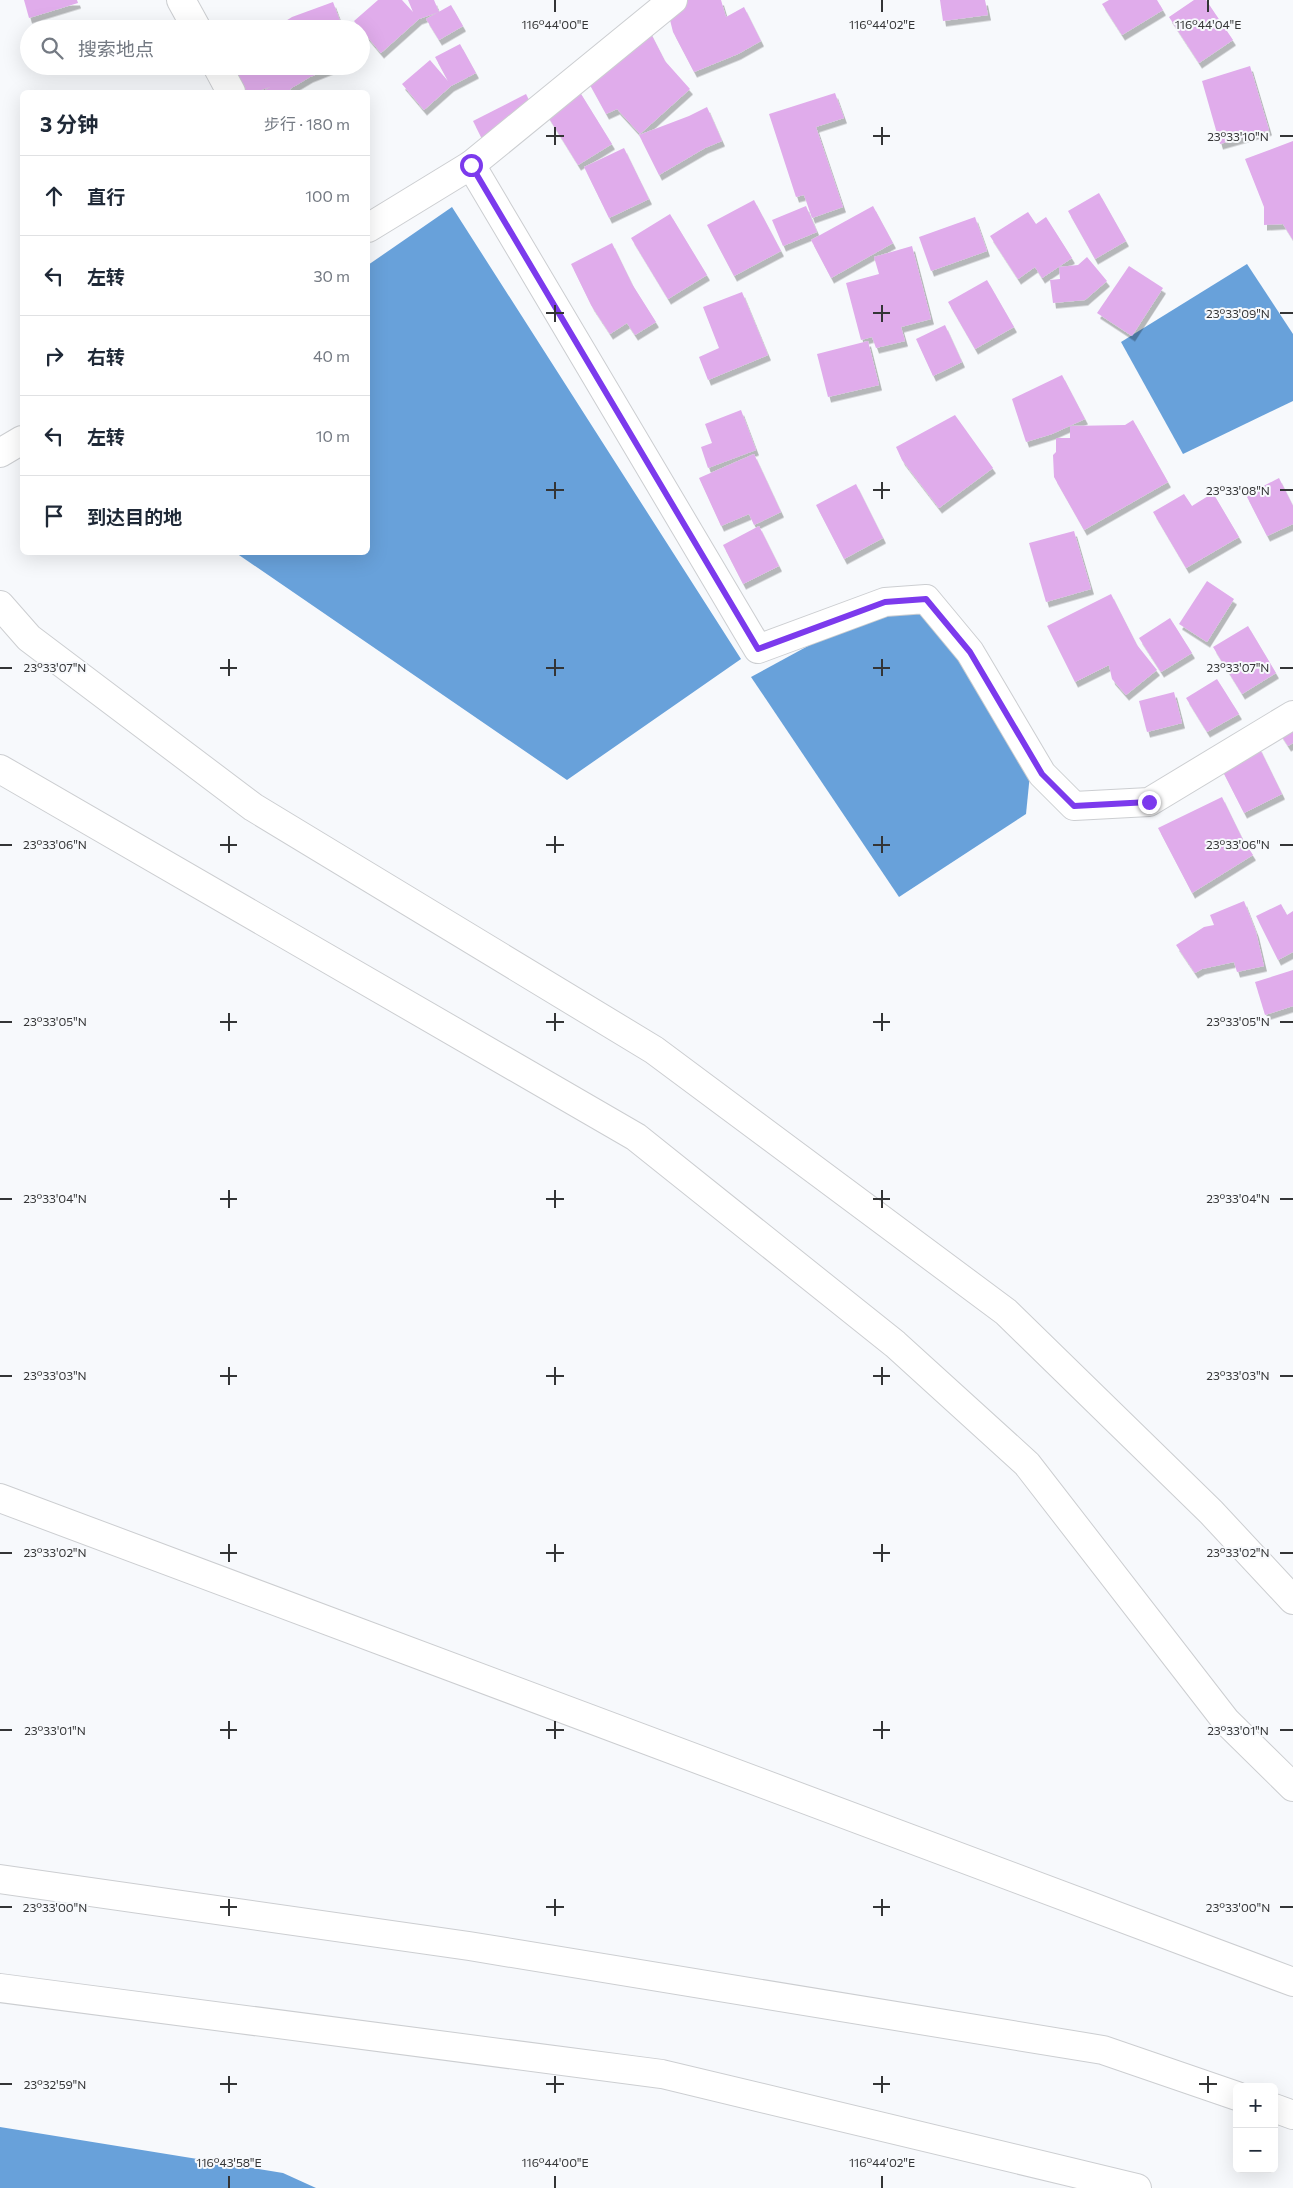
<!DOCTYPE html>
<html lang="zh">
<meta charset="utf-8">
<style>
:root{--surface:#fff;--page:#f6f6f7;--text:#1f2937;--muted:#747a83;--line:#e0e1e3}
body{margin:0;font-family:Commissioner,"Noto Sans SC",sans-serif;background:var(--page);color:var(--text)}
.controls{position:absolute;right:15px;bottom:15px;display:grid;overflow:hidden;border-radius:8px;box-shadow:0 5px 20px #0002}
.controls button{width:45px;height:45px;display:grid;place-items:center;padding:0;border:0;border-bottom:1px solid var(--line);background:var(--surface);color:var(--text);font:25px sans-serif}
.stop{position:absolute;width:15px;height:15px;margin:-11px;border:4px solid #7c3aed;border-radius:50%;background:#fff}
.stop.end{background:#7c3aed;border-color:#fff;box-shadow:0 1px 5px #0008}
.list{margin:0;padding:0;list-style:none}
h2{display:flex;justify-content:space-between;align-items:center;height:65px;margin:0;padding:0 20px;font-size:21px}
h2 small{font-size:16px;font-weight:400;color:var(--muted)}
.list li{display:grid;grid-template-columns:32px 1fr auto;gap:15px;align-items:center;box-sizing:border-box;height:80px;padding:0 20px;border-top:1px solid var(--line)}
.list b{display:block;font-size:19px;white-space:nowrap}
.list em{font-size:16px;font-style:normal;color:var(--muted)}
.icon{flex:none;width:28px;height:28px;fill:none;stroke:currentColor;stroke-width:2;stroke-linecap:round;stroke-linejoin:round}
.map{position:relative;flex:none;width:1293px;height:2188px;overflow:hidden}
.search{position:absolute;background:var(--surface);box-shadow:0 5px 20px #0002;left:20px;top:20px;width:350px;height:55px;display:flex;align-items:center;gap:12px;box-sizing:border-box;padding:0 18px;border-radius:28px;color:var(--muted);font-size:19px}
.panel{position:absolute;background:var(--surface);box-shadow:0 5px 20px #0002;left:20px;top:90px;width:350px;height:465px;border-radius:8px}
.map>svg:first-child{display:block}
.water{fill:#68a1da}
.building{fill:#e0aceb;filter:url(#shadow)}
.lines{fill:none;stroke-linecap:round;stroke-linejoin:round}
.minor-casing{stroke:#ccced1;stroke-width:30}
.minor{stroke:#fff;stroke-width:28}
.route{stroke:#7c3aed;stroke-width:6}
.ticks{fill:none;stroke:#343536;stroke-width:2}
.ticks-label{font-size:12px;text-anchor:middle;fill:#343536;stroke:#f7f9fc;stroke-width:4;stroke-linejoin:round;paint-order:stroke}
</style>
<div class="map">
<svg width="1293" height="2188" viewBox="0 0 1293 2188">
<defs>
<filter id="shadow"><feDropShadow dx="3" dy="5.5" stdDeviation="0" flood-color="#0004"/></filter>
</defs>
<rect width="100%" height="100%" fill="#f7f9fc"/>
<g class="water">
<path d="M452,207L741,659L567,780L236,553L368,552V265Z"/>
<path d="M1247,264L1293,334V401L1183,454L1121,342Z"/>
<path d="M876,609L939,616L1033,744L1026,814L899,897L751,677Z"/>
<path d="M0,2127L283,2173L316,2188H0Z"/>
</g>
<g class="building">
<path d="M24,0H77L78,3L29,18Z"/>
<path d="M378,0H402L413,12L408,0H434L439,12L419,19L381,53L354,21Z"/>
<path d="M665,0H721L726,17L744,7L761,41L738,54L694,72L673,32Z"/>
<path d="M940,0H985L988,15L943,21Z"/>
<path d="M1109,0H1157L1163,10L1122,35L1102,4Z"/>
<path d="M1194,0H1206L1233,40L1199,63L1169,17Z"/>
<path d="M333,2L343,29H273L292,17Z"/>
<path d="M451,5L463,26L439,40L426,19Z"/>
<path d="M647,26L665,61L690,89L640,134L617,109L606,114L578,63Z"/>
<path d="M460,44L476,73L451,86L424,110L402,84L430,60L448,81L435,57Z"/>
<path d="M233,66H338L310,77L290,89L292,92H262L270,87L255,92H243Z"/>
<path d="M1250,66L1269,130L1220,144L1202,81Z"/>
<path d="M578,89L612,144L578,165L544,110Z"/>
<path d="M835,93L844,118L816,127L843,207L812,218L804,195L796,197L769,114Z"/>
<path d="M526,94L537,116L484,143L473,121Z"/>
<path d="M707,107L722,141L705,148L659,175L639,135L689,116Z"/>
<path d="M1293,141V240L1283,224L1264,225V207L1245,159Z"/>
<path d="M624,148L649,199L609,218L584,167Z"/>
<path d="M1099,193L1126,241L1095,259L1068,211Z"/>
<path d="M754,200L781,251L734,276L707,225Z"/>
<path d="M806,206L817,232L783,246L772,220Z"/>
<path d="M873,206L893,243L831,278L811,240Z"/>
<path d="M1028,212L1036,224L1046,217L1072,258L1042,278L1035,267L1018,279L990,236Z"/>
<path d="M670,214L707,275L668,299L631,238Z"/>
<path d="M975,217L987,251L931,271L919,237Z"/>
<path d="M612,243L632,284L656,322L635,335L627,323L610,334L591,305L571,264Z"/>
<path d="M912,246L931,319L901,327L905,341L876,348L872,337L861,340L846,283L879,274L874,257Z"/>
<path d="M1087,257L1107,281L1085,300L1053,303L1050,280L1060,279L1059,267L1078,265Z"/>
<path d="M1129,266L1163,288L1132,336L1097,313Z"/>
<path d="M987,280L1014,327L975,349L948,302Z"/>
<path d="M742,292L768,355L708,380L699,357L719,348L703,307Z"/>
<path d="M945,325L962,362L933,376L916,339Z"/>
<path d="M868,341L879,385L828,397L817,354Z"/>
<path d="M1062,375L1085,419L1052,434L1026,442L1012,399Z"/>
<path d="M741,410L756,450L708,468L701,447L712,443L705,424Z"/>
<path d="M955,415L993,468L939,508L902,460L896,447Z"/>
<path d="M1133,420L1168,482L1084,530L1054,477L1053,455L1056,452V438H1070V426L1125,425Z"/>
<path d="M754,454L781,512L754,525L749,514L721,526L699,478Z"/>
<path d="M1279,478L1293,506V524L1267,536L1246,495Z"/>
<path d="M856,484L883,538L844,559L816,505Z"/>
<path d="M1213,493L1239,537L1186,568L1153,512L1184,494L1192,506Z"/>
<path d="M759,526L779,566L743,584L723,545Z"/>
<path d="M1074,531L1091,589L1046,602L1029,543Z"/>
<path d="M1207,581L1234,599L1207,642L1179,624Z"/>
<path d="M1111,594L1137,645L1157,670L1126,695L1112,679L1109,665L1075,682L1047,626Z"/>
<path d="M1170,618L1192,653L1161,672L1139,638Z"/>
<path d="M1248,626L1276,673L1242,694L1213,647Z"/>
<path d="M1217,679L1239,714L1207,732L1186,698Z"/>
<path d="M1174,692L1182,723L1147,732L1139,701Z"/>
<path d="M1293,702V743L1288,746L1270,718Z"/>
<path d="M1259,747L1282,794L1244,813L1220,766Z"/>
<path d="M1222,797L1242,838L1253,855L1192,893L1158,828Z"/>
<path d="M1244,901L1256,932L1264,966L1237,972L1234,962L1202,969L1195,973L1176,945L1204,927L1214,925L1210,915Z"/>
<path d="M1281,904L1287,915L1293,911V952L1278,960L1256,916Z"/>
<path d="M1293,970V1006L1265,1015L1255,982Z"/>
</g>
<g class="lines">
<defs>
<g id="minor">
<path d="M181,0L197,29"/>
<path d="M217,66L231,92"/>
<path d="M471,165L758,649L885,602L926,599L970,652L1042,774L1074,806L1149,802L1293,715"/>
<path d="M368,228L471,165L673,0"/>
<path d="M0,453L22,440"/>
<path d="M0,605L29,638L253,807L654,1050L1006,1312L1211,1512L1293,1600"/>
<path d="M0,769L636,1137L895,1344L1027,1464L1226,1721L1293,1787"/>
<path d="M0,1498L1293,1982"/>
<path d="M0,1879L469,1946L1103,2050L1237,2096"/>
<path d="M0,1988L662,2074L1137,2188"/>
<path d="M1274,2108L1293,2115"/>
</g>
</defs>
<use href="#minor" class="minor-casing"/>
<use href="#minor" class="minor"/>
</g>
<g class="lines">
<path class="route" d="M471,165L758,649L885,602L926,599L970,652L1042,774L1074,806L1149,802"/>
</g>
<path class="ticks" d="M555,0V12M882,0V12M1208,0V12M555,127V145M882,127V145M546,136H564M873,136H890M1280,136H1293M555,305V322M882,305V322M546,313H564M873,313H890M1280,313H1293M555,482V499M882,482V499M546,490H564M873,490H890M1280,490H1293M229,659V676M555,659V676M882,659V676M0,668H12M220,668H237M546,668H564M873,668H890M1280,668H1293M229,836V853M555,836V853M882,836V853M0,845H12M220,845H237M546,845H564M873,845H890M1280,845H1293M229,1013V1031M555,1013V1031M882,1013V1031M0,1022H12M220,1022H237M546,1022H564M873,1022H890M1280,1022H1293M229,1190V1208M555,1190V1208M882,1190V1208M0,1199H12M220,1199H237M546,1199H564M873,1199H890M1280,1199H1293M229,1367V1385M555,1367V1385M882,1367V1385M0,1376H12M220,1376H237M546,1376H564M873,1376H890M1280,1376H1293M229,1544V1562M555,1544V1562M882,1544V1562M0,1553H12M220,1553H237M546,1553H564M873,1553H890M1280,1553H1293M229,1721V1739M555,1721V1739M882,1721V1739M0,1730H12M220,1730H237M546,1730H564M873,1730H890M1280,1730H1293M229,1899V1916M555,1899V1916M882,1899V1916M0,1907H12M220,1907H237M546,1907H564M873,1907H890M1280,1907H1293M229,2076V2093M555,2076V2093M882,2076V2093M1208,2076V2093M0,2084H12M220,2084H237M546,2084H564M873,2084H890M1199,2084H1217M229,2176V2188M555,2176V2188M882,2176V2188"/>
<g class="ticks-label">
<text x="555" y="29">116°44'00"E</text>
<text x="882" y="29">116°44'02"E</text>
<text x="1208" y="29">116°44'04"E</text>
<text x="1238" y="141">23°33'10"N</text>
<text x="1238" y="318">23°33'09"N</text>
<text x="1238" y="495">23°33'08"N</text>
<text x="55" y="672">23°33'07"N</text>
<text x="1238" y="672">23°33'07"N</text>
<text x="55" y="849">23°33'06"N</text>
<text x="1238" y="849">23°33'06"N</text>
<text x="55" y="1026">23°33'05"N</text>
<text x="1238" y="1026">23°33'05"N</text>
<text x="55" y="1203">23°33'04"N</text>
<text x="1238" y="1203">23°33'04"N</text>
<text x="55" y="1380">23°33'03"N</text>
<text x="1238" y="1380">23°33'03"N</text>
<text x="55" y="1557">23°33'02"N</text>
<text x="1238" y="1557">23°33'02"N</text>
<text x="55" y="1735">23°33'01"N</text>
<text x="1238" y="1735">23°33'01"N</text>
<text x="55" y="1912">23°33'00"N</text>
<text x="1238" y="1912">23°33'00"N</text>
<text x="55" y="2089">23°32'59"N</text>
<text x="229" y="2167">116°43'58"E</text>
<text x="555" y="2167">116°44'00"E</text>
<text x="882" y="2167">116°44'02"E</text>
</g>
</svg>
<div class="controls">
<button>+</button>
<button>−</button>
</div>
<div class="stop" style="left:471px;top:165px"></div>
<div class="stop end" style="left:1149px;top:802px"></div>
<div class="search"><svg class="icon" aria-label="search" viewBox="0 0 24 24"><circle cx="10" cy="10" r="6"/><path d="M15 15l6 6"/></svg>搜索地点</div>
<section class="panel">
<h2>3 分钟<small>步行 · 180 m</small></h2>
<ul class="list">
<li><svg class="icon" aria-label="ahead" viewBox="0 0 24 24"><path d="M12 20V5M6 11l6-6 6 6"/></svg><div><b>直行</b></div><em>100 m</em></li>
<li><svg class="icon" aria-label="left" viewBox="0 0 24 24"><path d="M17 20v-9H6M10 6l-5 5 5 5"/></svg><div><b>左转</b></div><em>30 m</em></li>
<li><svg class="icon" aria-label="right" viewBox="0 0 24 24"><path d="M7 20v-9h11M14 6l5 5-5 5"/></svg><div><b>右转</b></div><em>40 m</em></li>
<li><svg class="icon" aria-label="left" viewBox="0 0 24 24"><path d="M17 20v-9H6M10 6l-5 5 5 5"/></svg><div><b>左转</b></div><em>10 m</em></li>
<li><svg class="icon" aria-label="arrive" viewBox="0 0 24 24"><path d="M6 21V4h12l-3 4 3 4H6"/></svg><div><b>到达目的地</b></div></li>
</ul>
</section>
</div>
